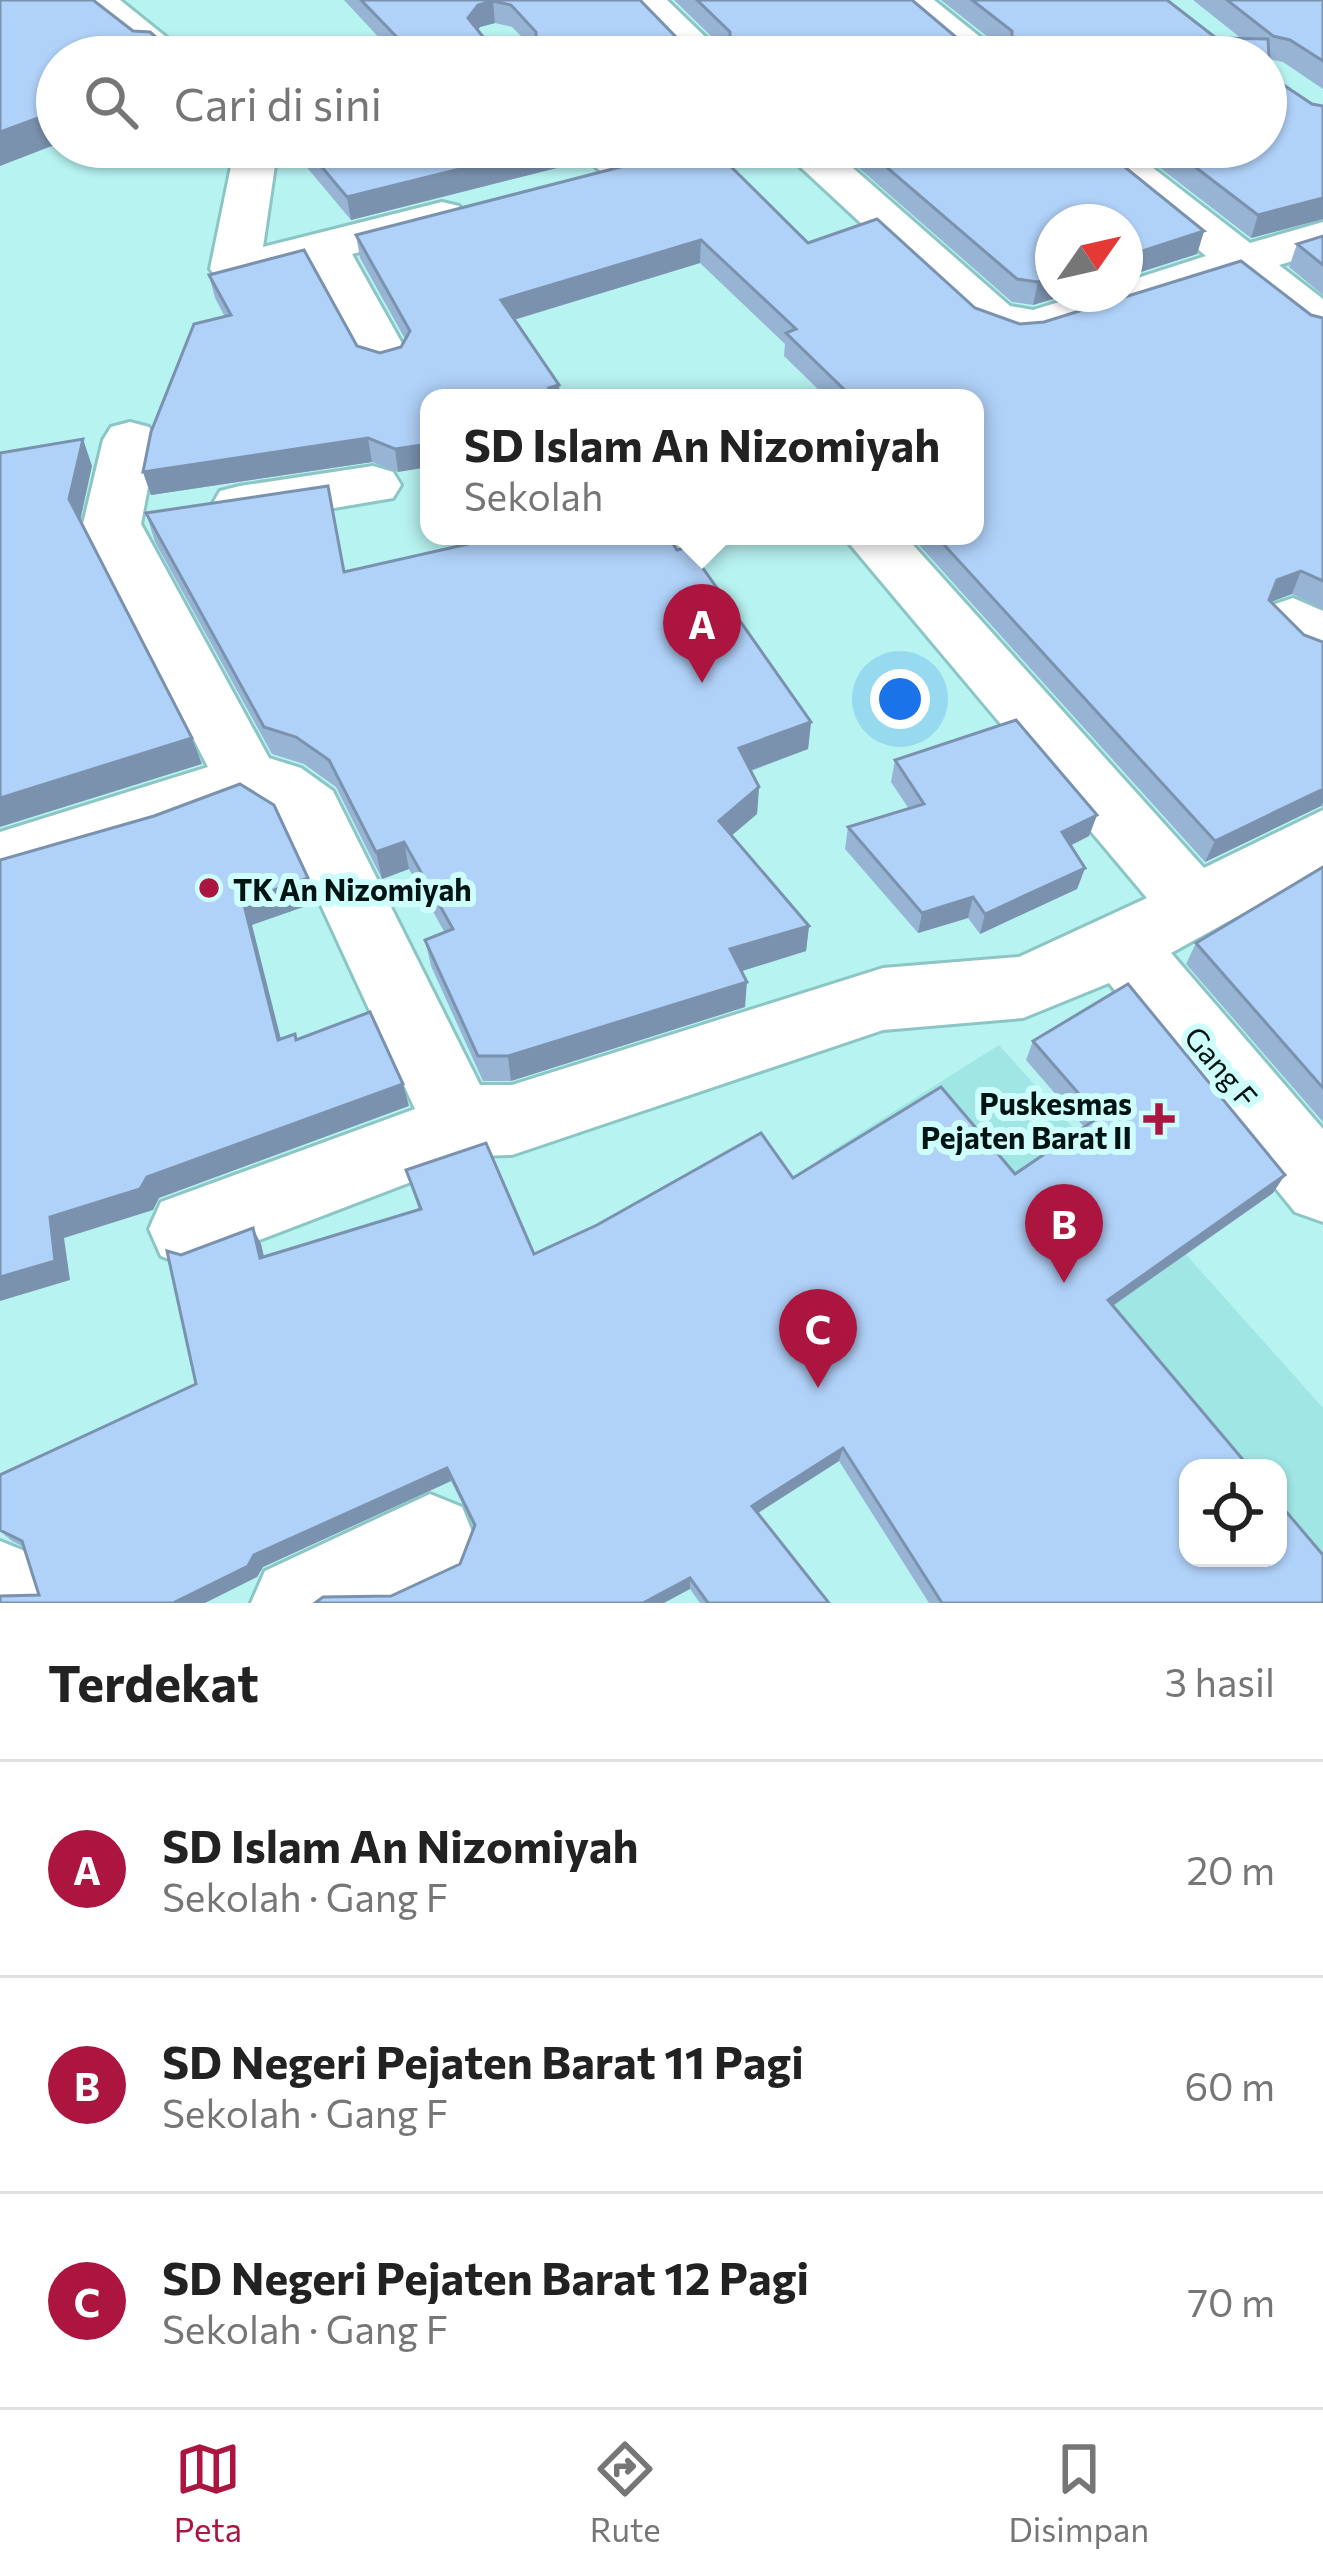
<!DOCTYPE html>
<html lang="id">
<meta charset="utf-8">
<style>
:root{--surface:#fff;--page:#f6f6f6;--text:#222;--muted:#767676;--line:#e0e0e0;--accent:#ab153f}
body{margin:0;font-family:Commissioner,sans-serif;background:var(--page);color:var(--text)}
.controls{position:absolute;right:36px;bottom:36px;display:grid;overflow:hidden;border-radius:24px;box-shadow:0 3px 9px #0004}
.controls button{width:108px;height:108px;display:grid;place-items:center;padding:0;border:0;border-bottom:3px solid var(--line);background:var(--surface);color:var(--text);font:60px sans-serif}
.compass{position:absolute;left:1035px;top:204px;width:108px;height:108px;border-radius:50%;background:var(--surface);box-shadow:0 3px 9px #0004;rotate:56deg}
.you{position:absolute;left:900px;top:699px;width:42px;height:42px;margin:-30px;border:9px solid #fff;border-radius:50%;background:#1a73e8;box-shadow:0 0 0 18px #1a73e833}
.badge{display:grid;place-items:center;width:78px;height:78px;border-radius:50%;background:var(--accent);color:#fff;font-size:39px;font-weight:700}
.pin{position:absolute;translate:-50% -99px;filter:drop-shadow(0 3px 6px #0008)}
.pin::after{content:'';position:absolute;top:63px;width:42px;height:36px;background:inherit;clip-path:polygon(0 0,100% 0,50% 100%)}
.popup{position:absolute;left:420px;top:389px;width:564px;height:156px;box-sizing:border-box;display:grid;place-content:center;border-radius:24px;background:var(--surface);filter:drop-shadow(0 3px 9px #0005);font-size:39px;white-space:nowrap;color:var(--muted)}
.popup b{font-size:45px;color:var(--text)}
.popup::after{content:'';position:absolute;left:50%;top:100%;margin-left:-24px;border:24px solid transparent;border-top-color:var(--surface)}
.list{margin:0;padding:0;list-style:none}
h2{display:flex;justify-content:space-between;align-items:center;height:156px;margin:0;padding:0 48px;font-size:51px}
h2 small{font-size:39px;font-weight:400;color:var(--muted)}
.list li{display:grid;grid-template-columns:78px 1fr auto;gap:36px;align-items:center;box-sizing:border-box;height:216px;padding:0 48px;border-top:3px solid var(--line)}
.list b{display:block;font-size:45px;white-space:nowrap}
.list p{margin:0;font-size:39px;white-space:nowrap;color:var(--muted)}
.list em{font-size:39px;font-style:normal;color:var(--muted)}
.icon{flex:none;width:66px;height:66px;fill:none;stroke:currentColor;stroke-width:2;stroke-linecap:round;stroke-linejoin:round}
.map{position:relative;flex:none;width:1323px;height:1603px;overflow:hidden}
.search{position:absolute;background:var(--surface);box-shadow:0 3px 9px #0004;left:36px;right:36px;top:36px;height:132px;display:flex;align-items:center;gap:30px;box-sizing:border-box;padding:0 42px;border-radius:66px;color:var(--muted);font-size:45px}
.sheet{height:804px;background:var(--surface)}
nav{display:flex;justify-content:space-around;align-items:center;box-sizing:border-box;height:168px;border-top:3px solid var(--line);background:var(--surface);font-size:33px;color:var(--muted)}
nav a{display:grid;justify-items:center;gap:6px}
nav .on{color:var(--accent)}
.map>svg:first-child{display:block}
.built{fill:#a0e6e4;fill-rule:evenodd}
.lines{fill:none;stroke-linecap:round;stroke-linejoin:round}
.minor-casing{stroke:#8bc6c4;stroke-width:6}
.minor{fill:#fff;fill-rule:evenodd}
.wall{fill:#97b4d5;fill-rule:evenodd}
.shaded-wall{fill:#7b92ae}
.building{fill:#b0d1f8;stroke:#7b92ae;stroke-width:3;fill-rule:evenodd}
.poi-dot{fill:#ab153f;stroke:#cefefc;stroke-width:4.5}
.labels{text-anchor:middle;dominant-baseline:central;stroke-width:12;stroke-linejoin:round;paint-order:stroke}
.poi-label{font-size:30px;font-weight:bold;fill:#001413;stroke:#cefefc;text-anchor:start}
.street-label{font-size:30px;fill:#001413;stroke:#cefefc}
</style>
<div class="map">
<svg width="1323" height="1603" viewBox="0 0 1323 1603">
<rect width="100%" height="100%" fill="#b7f3f1"/>
<path class="built" d="M999,1045L1323,1408V1603H1166L820,1158ZM1188,1468H1278V1558H1188Z"/>
<g class="lines">
<defs>
<g id="minor">
<path d="M74,0H120L191,57H143Z"/>
<path d="M623,0H667L726,57H680Z"/>
<path d="M888,0H934L1005,57H957Z"/>
<path d="M235,147H273L277,152L263,247L442,202L459,206L466,216L459,226L352,254L409,356L401,367L383,372L365,367L309,265L235,284L218,279L210,269Z"/>
<path d="M579,147H628L647,168L640,178C611,185 595,170 579,147Z"/>
<path d="M779,147H829L1010,306L1033,310L1085,294H1125V282L1206,256L1074,147H1126L1250,243L1323,222V252L1279,265L1323,299V340L1305,335L1235,279L1038,341L1015,343L974,328Z"/>
<path d="M130,422L149,427L157,440L141,524L269,758L301,768L333,791L480,1085H512L883,968L1019,957L1147,898L843,536H905L1204,868L1323,810V869L1171,953L1323,1129V1222L1295,1212L1109,983L1023,1018L883,1030L512,1155L479,1156L189,1267L161,1256L149,1229L161,1202L415,1109L285,827L249,805L163,837L0,886V832L208,767L83,524L103,440L111,427Z"/>
<path d="M373,466L393,472L401,485L393,498L240,524L220,519L212,505L220,491L240,486Z"/>
<path d="M1293,598L1323,611V666C1297,658 1277,644 1263,620L1272,605Z"/>
<path d="M430,1494L462,1507L475,1539L462,1571L395,1603H251L265,1571Z"/>
<path d="M0,1541L32,1554L49,1603H0Z"/>
</g>
</defs>
<use href="#minor" class="minor-casing"/>
<use href="#minor" class="minor"/>
</g>
<g class="wall">
<path d="M344,0H640L677,38H713L674,0H912L957,38H989L941,0H1167L1216,38L1242,39L1193,0H1323V89L1283,62L1269,59L1270,76L1312,104L1323,106V219L1251,238L1133,147H1266V57H397ZM495,23L512,27L523,38H484L478,30L480,27Z"/>
<path d="M297,147H640L351,220L299,158Z"/>
<path d="M698,147L808,243L1020,324L1311,315L1323,318V609L1292,594L1271,602L1304,635L1323,642V807L1321,806L1205,862L911,536H975V398H827L784,356L785,344L700,263L514,320L398,472L372,462L151,495L143,472L225,317L215,298L209,275L357,346L380,353L401,347L405,339L360,258L356,235Z"/>
<path d="M835,147H1099L1204,231L1197,254L1125,277V222L1053,294H1070L1033,305L1012,302Z"/>
<path d="M1323,236V295L1289,267L1297,244Z"/>
<path d="M146,513L345,572L481,541L480,536H668L811,722L808,749L751,771L759,787L757,814L732,835L809,926L806,951L742,971L745,1007L511,1081H483L431,966L425,940L445,933L409,869L382,879L336,787L304,764L272,754L155,542Z"/>
<path d="M895,760L1097,815L1089,836L1070,846L1085,868L1077,889L980,934L968,918L918,933L845,849L848,827L909,809L891,782Z"/>
<path d="M1323,867V1122L1186,964L1196,943Z"/>
<path d="M1033,1041L1273,1193L1113,1306L1323,1603H929L839,1461L758,1513L829,1603H700L690,1589L391,1596L460,1564L474,1527L451,1481L263,1567L257,1577L39,1595L24,1547L12,1541L0,1531L196,1384L181,1255L261,1244L264,1257L419,1210L406,1170L534,1254L793,1178L1015,1174L1084,1127L1026,1060Z"/>
</g>
<g class="shaded-wall">
<path d="M493,1L495,23L480,27L471,40L468,18L478,5Z"/>
<path d="M164,44L167,57H134L133,55Z"/>
<path d="M57,111V144L0,166V132Z"/>
<path d="M549,147H640L351,220L347,197Z"/>
<path d="M1323,198V219L1251,238L1258,215Z"/>
<path d="M1204,231L1197,254L1125,277L1130,255Z"/>
<path d="M701,240L700,263L503,323L501,300Z"/>
<path d="M1053,278V294H1070L1033,305L1038,282Z"/>
<path d="M559,385L560,398H549V388Z"/>
<path d="M368,438L372,462L151,495L143,472Z"/>
<path d="M83,439L92,466L79,526L69,499Z"/>
<path d="M429,444V467L398,472L395,449Z"/>
<path d="M1301,571L1292,594L1268,603L1277,580Z"/>
<path d="M811,722L808,749L738,775L739,748Z"/>
<path d="M192,738L202,764L0,827V798Z"/>
<path d="M759,787L757,814L718,847L719,821Z"/>
<path d="M1323,789V802L1321,806L1205,862L1215,841Z"/>
<path d="M1097,815L1089,836L1055,853L1062,832Z"/>
<path d="M404,842L409,869L382,879L376,852Z"/>
<path d="M1085,868L1077,889L980,934L985,914Z"/>
<path d="M308,878L315,903L252,925L287,1063L278,1040L243,901Z"/>
<path d="M973,897L968,918L918,933L922,913Z"/>
<path d="M809,926L806,951L729,975L730,949Z"/>
<path d="M747,982L745,1007L511,1081L508,1056Z"/>
<path d="M403,1084L409,1106L159,1198L153,1210L64,1238L70,1280L0,1301V1277L50,1217L147,1177Z"/>
<path d="M1285,1175L1273,1193L1099,1315L1108,1300Z"/>
<path d="M253,1228L261,1244L268,1274L260,1258Z"/>
<path d="M843,1448L839,1461L750,1518L752,1506Z"/>
<path d="M447,1468L451,1481L263,1567L257,1577L205,1603H173L254,1555Z"/>
<path d="M690,1578V1589L664,1603H643Z"/>
</g>
<g class="building">
<path d="M0,0H93L133,31L150,32L164,44L133,55L136,57H57V111L0,132Z"/>
<path d="M361,0H640L677,38H730V32L697,0H912L957,38H1012V31L972,0H1167L1216,38L1268,39L1270,76L1312,104L1323,106V198L1258,215L1169,147H1266V57H416ZM493,1L511,5L536,32V38H484L468,18L478,5Z"/>
<path d="M1227,0H1323V61L1290,40L1273,36Z"/>
<path d="M305,147H549L347,197Z"/>
<path d="M698,147H711L808,243L877,219L975,308L1020,324L1044,322L1241,261L1311,315L1323,318V581L1301,571L1277,580L1269,600L1304,635L1323,642V789L1215,841L936,536H975V398H853L786,333L796,329L701,240L501,300L559,385L549,388L555,398H429V444L395,449L368,438L143,472L151,432L194,324L231,315L209,275L304,250L357,346L380,353L401,347L410,331L356,235Z"/>
<path d="M863,147H1100L1204,231L1130,255L1125,266V222H1053V278L1038,282L1017,279Z"/>
<path d="M1323,236V265L1297,244Z"/>
<path d="M83,439L69,499L192,738L0,798V453Z"/>
<path d="M328,486L344,572L490,539L488,536H668L677,550L688,547L811,722L739,748L759,787L719,821L809,926L730,949L747,982L508,1056H478L425,940L453,929L404,842L376,852L329,760L296,737L264,727L146,513Z"/>
<path d="M1016,720L1097,815L1062,832L1085,868L985,914L973,897L922,913L848,827L924,804L895,760Z"/>
<path d="M240,784L274,805L308,878L243,901L278,1040L295,1034L296,1040L370,1012L403,1084L147,1177L140,1189L50,1217L55,1261L0,1277V860L154,816Z"/>
<path d="M1323,867V1088L1196,943Z"/>
<path d="M1128,984L1285,1175L1108,1300L1250,1468H1188V1558H1278V1502L1323,1555V1603H942L843,1448L752,1506L829,1603H708L690,1578L643,1603H315L323,1597L391,1596L460,1564L475,1525L447,1468L254,1555L248,1566L173,1603H0V1596L39,1595L22,1541L0,1530V1475L196,1384L167,1251L181,1255L253,1228L260,1258L421,1209L406,1170L486,1143L534,1254L597,1225L761,1133L793,1178L941,1087L1015,1174L1099,1117L1033,1041Z"/>
</g>
<g class="poi-dot">
<circle cx="209" cy="888" r="12"/>
<path d="M1153 1101h12v12h12v12h-12v12h-12v-12h-12v-12h12z"/>
</g>
<g class="labels">
<g class="poi-label">
<text x="233" y="888">TK An Nizomiyah</text>
<text x="1132" y="1102" text-anchor="end">Puskesmas<tspan x="1132" dy="34">Pejaten Barat II</tspan></text>
</g>
<g class="street-label">
<text transform="translate(1222 1066) rotate(50)">Gang F</text>
</g>
</g>
</svg>
<div class="controls">
<button><svg class="icon" aria-label="locate" viewBox="0 0 24 24"><circle cx="12" cy="12" r="6"/><path d="M12 2v4M12 18v4M2 12h4M18 12h4"/></svg></button>
</div>
<svg class="compass" viewBox="-18 -18 36 36"><path d="M0-13l5 13h-10z" fill="#e53935"/><path d="M0 13l5-13h-10z" fill="#767676"/></svg>
<div class="you"></div>
<div class="pin badge" style="left:702px;top:683px">A</div>
<div class="popup"><b>SD Islam An Nizomiyah</b>Sekolah</div>
<div class="pin badge" style="left:1064px;top:1283px">B</div>
<div class="pin badge" style="left:818px;top:1388px">C</div>
<div class="search"><svg class="icon" aria-label="search" viewBox="0 0 24 24"><circle cx="10" cy="10" r="6"/><path d="M15 15l6 6"/></svg>Cari di sini</div>
</div>
<section class="sheet">
<h2>Terdekat<small>3 hasil</small></h2>
<ul class="list">
<li><span class="badge">A</span><div><b>SD Islam An Nizomiyah</b><p>Sekolah · Gang F</p></div><em>20 m</em></li>
<li><span class="badge">B</span><div><b>SD Negeri Pejaten Barat 11 Pagi</b><p>Sekolah · Gang F</p></div><em>60 m</em></li>
<li><span class="badge">C</span><div><b>SD Negeri Pejaten Barat 12 Pagi</b><p>Sekolah · Gang F</p></div><em>70 m</em></li>
</ul>
</section>
<nav>
<a class="on"><svg class="icon" aria-label="map" viewBox="0 0 24 24"><path d="M3 6l6-2 6 2 6-2v14l-6 2-6-2-6 2zM9 4v14M15 6v14"/></svg>Peta</a>
<a><svg class="icon" aria-label="directions" viewBox="0 0 24 24"><path d="M12 3l9 9-9 9-9-9zM9 14v-3h6M13 9l2 2-2 2"/></svg>Rute</a>
<a><svg class="icon" aria-label="saved" viewBox="0 0 24 24"><path d="M7 4h10v16l-5-4-5 4z"/></svg>Disimpan</a>
</nav>
